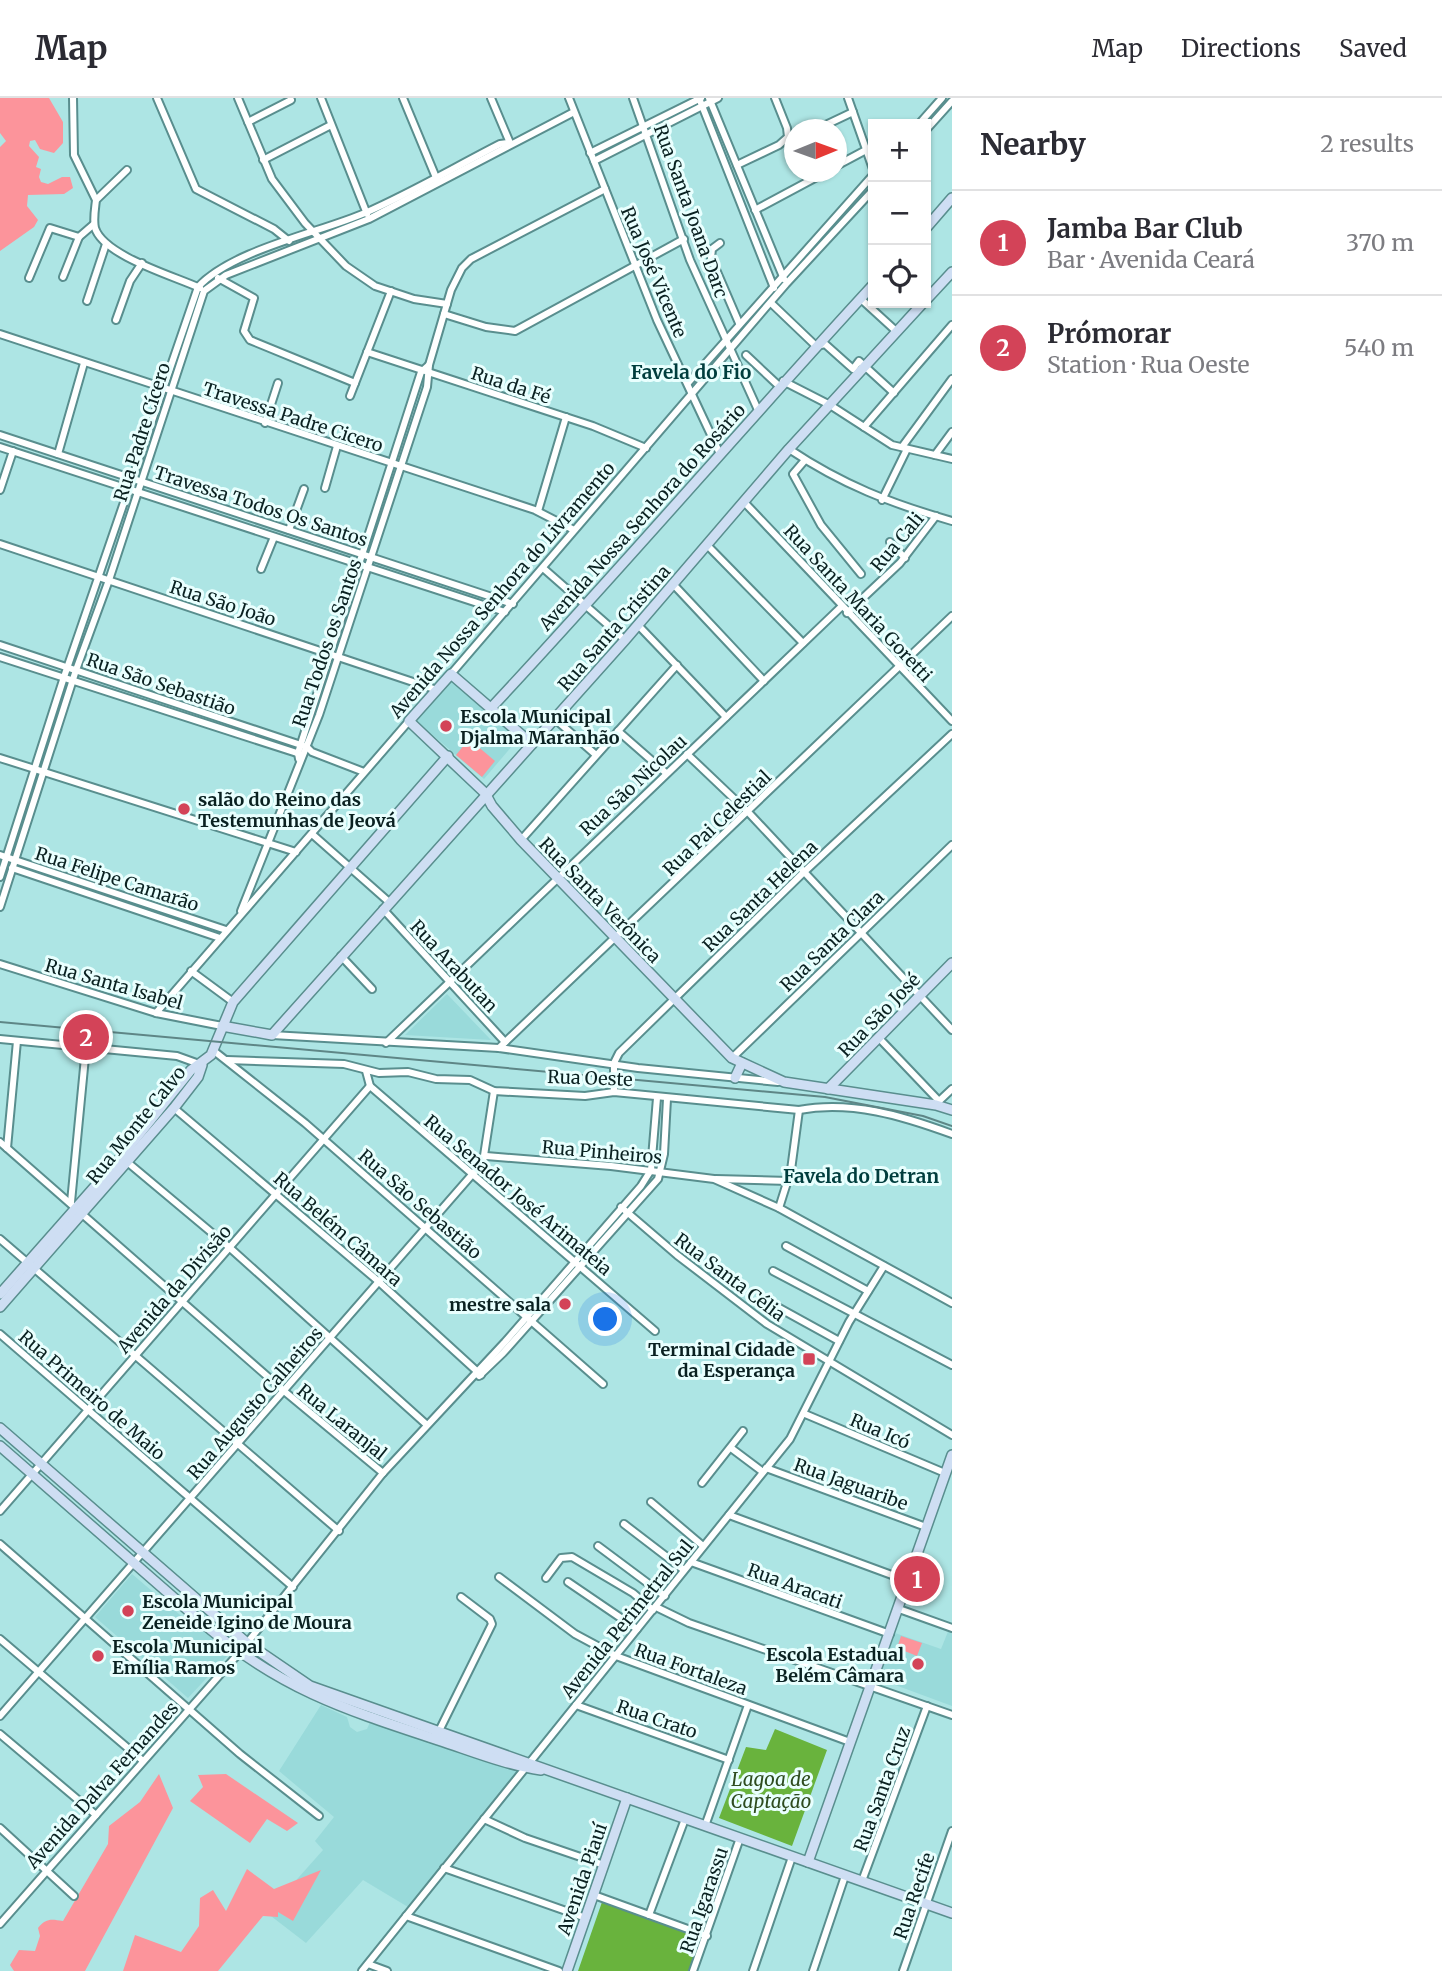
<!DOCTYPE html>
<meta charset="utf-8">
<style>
:root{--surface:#fff;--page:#f2f2f3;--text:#2b2b33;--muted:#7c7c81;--line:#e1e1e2;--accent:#d34358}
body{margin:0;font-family:Merriweather,serif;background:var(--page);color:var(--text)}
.controls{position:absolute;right:21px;top:21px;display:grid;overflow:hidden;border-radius:0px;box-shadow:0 2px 5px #0004}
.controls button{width:63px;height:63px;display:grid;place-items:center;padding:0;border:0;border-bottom:2px solid var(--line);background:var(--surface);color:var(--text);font:35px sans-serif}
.compass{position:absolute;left:784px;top:21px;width:63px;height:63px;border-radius:50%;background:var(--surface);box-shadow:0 2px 5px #0004;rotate:89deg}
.you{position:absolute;left:606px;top:1222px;width:24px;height:24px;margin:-18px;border:5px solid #fff;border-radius:50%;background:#1a73e8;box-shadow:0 0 0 10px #1a73e833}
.badge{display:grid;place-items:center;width:46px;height:46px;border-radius:50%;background:var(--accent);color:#fff;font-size:23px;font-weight:700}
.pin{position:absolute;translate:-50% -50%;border:4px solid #fff;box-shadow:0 2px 7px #0006}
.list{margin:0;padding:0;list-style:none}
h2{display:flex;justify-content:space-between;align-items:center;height:91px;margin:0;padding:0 28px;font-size:30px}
h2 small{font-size:23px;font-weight:400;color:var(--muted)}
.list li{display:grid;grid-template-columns:46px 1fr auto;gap:21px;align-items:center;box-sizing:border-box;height:105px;padding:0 28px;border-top:2px solid var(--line)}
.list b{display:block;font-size:26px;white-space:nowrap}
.list p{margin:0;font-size:23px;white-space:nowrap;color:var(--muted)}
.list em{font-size:23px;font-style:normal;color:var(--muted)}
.icon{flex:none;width:38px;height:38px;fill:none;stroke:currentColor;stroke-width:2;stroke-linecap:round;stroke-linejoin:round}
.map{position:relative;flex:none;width:952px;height:1873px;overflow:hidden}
header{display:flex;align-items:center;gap:42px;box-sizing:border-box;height:98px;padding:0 35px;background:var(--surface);border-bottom:2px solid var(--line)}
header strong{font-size:33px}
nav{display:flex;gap:38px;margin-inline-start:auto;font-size:24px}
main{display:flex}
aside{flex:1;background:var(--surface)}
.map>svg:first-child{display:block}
.built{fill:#99dada}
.green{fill:#fc949b}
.water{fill:#69b33d}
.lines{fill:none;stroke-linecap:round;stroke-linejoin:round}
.street-casing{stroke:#598e8e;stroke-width:10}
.secondary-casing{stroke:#598e8e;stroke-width:12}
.street{stroke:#fff;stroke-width:6}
.secondary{stroke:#cedef3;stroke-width:9}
.tram{stroke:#5e8686;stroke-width:2}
.poi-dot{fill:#d34358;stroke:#e9fffe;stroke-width:2.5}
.labels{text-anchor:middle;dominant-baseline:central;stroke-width:6;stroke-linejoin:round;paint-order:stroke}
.street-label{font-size:18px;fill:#0a2121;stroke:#e9fffe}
.poi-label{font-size:18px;font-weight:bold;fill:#0a2121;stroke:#e9fffe;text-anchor:start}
.neighbourhood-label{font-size:19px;font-weight:bold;fill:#003d3d;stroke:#e9fffe}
.water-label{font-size:19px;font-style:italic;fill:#2e4c1f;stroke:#e9fffe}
</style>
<header>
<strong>Map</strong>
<nav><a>Map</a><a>Directions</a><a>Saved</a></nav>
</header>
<main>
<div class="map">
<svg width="952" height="1873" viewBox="0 0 952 1873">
<rect width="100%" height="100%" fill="#ade5e4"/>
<g class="built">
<path d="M450,580L518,641L484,681L414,621Z"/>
<path d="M447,896L491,942L405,937Z"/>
<path d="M132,1476L186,1522L189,1519L230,1555L188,1600L95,1519Z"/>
<path d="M949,1531L952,1532V1608L879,1581L895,1535L941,1551Z"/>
<path d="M321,1607L347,1619L350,1629L357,1634L367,1631L370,1624L513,1669L519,1673L408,1809L363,1782L306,1845L267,1815L323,1752L315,1743L334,1719L279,1673Z"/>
</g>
<g class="green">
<path d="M0,0H49L63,24V45L54,55L40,51L35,42L30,43L29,48L39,59L36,69L41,71L39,79L41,84L48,86L62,79H70L73,90L64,96L28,97L27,108L38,122L34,129L0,153V49L6,43L0,35Z"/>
<path d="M469,641L495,663L482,679L456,657Z"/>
<path d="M901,1538L922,1545L917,1558L897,1550Z"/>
<path d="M159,1676L173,1710L85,1873H14L10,1867L19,1852L35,1853L40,1838L38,1830C46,1820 51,1821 63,1823L108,1746L109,1728L140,1704Z"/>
<path d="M226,1676L298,1725L287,1733L267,1721L250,1745L190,1703L203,1689L198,1677Z"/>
<path d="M247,1771L274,1791L321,1772L293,1823L278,1814V1819L263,1818L218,1873H123L135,1837L181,1854L199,1828L200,1800L213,1792L226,1813Z"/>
</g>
<g class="water">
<path d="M775,1631L827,1652L792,1748L719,1720L746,1649L766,1652Z"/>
<path d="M602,1804L701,1840L689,1873H578Z"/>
</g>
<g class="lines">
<defs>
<g id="street">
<path d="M73,0L74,57L96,102"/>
<path d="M157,0L196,91L274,131L289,143"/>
<path d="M238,0L272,81L305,125L346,168L375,188L414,201L447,206"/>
<path d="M321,0L367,116"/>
<path d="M403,0L437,82"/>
<path d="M491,0L510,45"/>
<path d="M569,0L657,222L720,356"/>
<path d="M633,0L690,162L758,312"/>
<path d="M699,0L774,190"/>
<path d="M709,0L784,181"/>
<path d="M848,0L873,71"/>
<path d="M248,24L291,2"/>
<path d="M919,26L942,0"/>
<path d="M815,32L853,14"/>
<path d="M926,32L952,3"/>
<path d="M590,55L701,0"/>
<path d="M263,62L331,27"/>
<path d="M594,63L718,0"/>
<path d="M737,67L779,47L788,39L787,30L775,0"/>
<path d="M836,68L866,52"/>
<path d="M127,72L96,102C95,111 93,121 95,130C104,158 174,178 200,190"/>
<path d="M755,112L826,74"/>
<path d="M720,145L712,151L711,160L739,225"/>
<path d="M63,179L79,139L94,126"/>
<path d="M29,180L50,130L79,139"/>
<path d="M218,180L254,200L244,233L250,242L355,285"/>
<path d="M861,201L896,233"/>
<path d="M87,203L106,146"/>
<path d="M771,205L816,248L825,246L853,271L859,263L894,295"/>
<path d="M444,216L486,229L515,233L684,141"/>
<path d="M116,222L130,183L142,165"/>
<path d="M0,236L535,412L574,432"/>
<path d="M367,254L593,328L646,350"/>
<path d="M746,257L779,288"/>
<path d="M783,283L830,307L892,347L952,361"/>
<path d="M688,285L873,77"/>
<path d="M350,298L391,193"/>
<path d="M265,325L278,285"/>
<path d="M864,329L952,227"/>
<path d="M0,337L513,506"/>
<path d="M0,349L505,514"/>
<path d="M902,349L952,281"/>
<path d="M789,351C843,387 890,405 952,423"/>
<path d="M58,356L84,265"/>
<path d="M935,357L952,334"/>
<path d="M805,362L793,376L821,427L861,476"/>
<path d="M325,390L337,348"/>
<path d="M0,392L13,353"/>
<path d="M882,402L907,351"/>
<path d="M745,405L952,623"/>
<path d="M538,413L566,319"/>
<path d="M289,432L304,391"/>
<path d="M890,444L905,460"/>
<path d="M0,446L437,592"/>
<path d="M708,448L803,545"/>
<path d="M543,470L625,542"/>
<path d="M261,471L274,439"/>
<path d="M673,486L764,583"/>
<path d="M847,515L900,465L936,418"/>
<path d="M638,527L726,619"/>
<path d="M0,547L307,649L312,654L364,674"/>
<path d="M0,559L300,656"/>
<path d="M451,576L786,186L873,92"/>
<path d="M555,621L596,657"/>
<path d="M618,633L666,675"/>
<path d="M687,656L749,715L952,932"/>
<path d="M0,660L296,754"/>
<path d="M299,661L298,655L421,274L429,267"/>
<path d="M312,736L389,804"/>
<path d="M521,742L677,567"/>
<path d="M0,757L226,832"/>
<path d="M12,770L220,840"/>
<path d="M0,779L64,579L198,189C232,152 318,135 365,115C411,95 455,69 500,46L508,45"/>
<path d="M0,809L76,572L109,482L204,193L226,177L369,121L574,14"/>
<path d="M383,811L505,944"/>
<path d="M241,813L319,617L427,289L429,267L451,192L462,170L471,161L605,91"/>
<path d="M341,858L372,891"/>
<path d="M0,866L156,915L222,928"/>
<path d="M191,873L233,904"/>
<path d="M156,915L409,623"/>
<path d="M272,937L499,950L638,970L778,984"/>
<path d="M878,939L939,1003"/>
<path d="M0,941L177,958L202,967"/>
<path d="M386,945L841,509"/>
<path d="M499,950L952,518"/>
<path d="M214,953L305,1025L603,1286"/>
<path d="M732,960L952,747"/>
<path d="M227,962L344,966L379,975L408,974L436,981L470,982L494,993L585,998L614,994L799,1012C851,1002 903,1018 952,1036"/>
<path d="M366,973L370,988L655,1233"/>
<path d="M614,994V965L619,955L803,775L952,636"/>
<path d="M937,1005L952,991"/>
<path d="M174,1010L378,1183L481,1277"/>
<path d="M0,1044L284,1293L383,1375"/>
<path d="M7,1050L17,943"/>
<path d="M486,1058L611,1068L714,1081L779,1110L952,1205"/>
<path d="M126,1063L230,1150L427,1327"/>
<path d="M716,1081L789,1083"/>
<path d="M71,1104L86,949"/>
<path d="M621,1109L677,1157L767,1226L952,1337"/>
<path d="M779,1110L791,1072L799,1012"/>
<path d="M0,1141L339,1433"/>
<path d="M786,1148L868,1193"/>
<path d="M773,1173L952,1267"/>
<path d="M770,1205L839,1243"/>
<path d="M0,1236L293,1489"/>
<path d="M479,1278L503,1255L658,1081L664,1056L667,1001"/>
<path d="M805,1316L945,1375"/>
<path d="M731,1350L763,1374"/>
<path d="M766,1370L926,1429"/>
<path d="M702,1385L743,1333"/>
<path d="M651,1404L703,1448"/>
<path d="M0,1413L370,988"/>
<path d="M729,1417L908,1483"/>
<path d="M624,1426L684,1472"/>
<path d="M0,1446L240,1656L319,1718"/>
<path d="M598,1448L665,1498"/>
<path d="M691,1464L890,1536"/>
<path d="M499,1479L575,1536L616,1558L850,1644"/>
<path d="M546,1480L561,1460L572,1459L633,1495L653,1512"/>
<path d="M568,1484L637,1531"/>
<path d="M656,1509L689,1525L952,1617"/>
<path d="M899,1511L952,1530"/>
<path d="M0,1541L143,1663"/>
<path d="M576,1607L729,1662"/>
<path d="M0,1618L483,1064L494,993"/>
<path d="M0,1636L96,1717"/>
<path d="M437,1637L492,1526L490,1521L461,1499"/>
<path d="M484,1721L525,1740L604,1767"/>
<path d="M705,1728L748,1607"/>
<path d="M0,1730L74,1798"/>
<path d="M444,1770L586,1820"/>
<path d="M862,1783L927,1608"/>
<path d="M594,1797L707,1838"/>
<path d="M649,1817L685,1721"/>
<path d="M406,1818L559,1873"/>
<path d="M0,1826L239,1555L383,1375L505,1244L641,1088L651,1072L657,1000"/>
<path d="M368,1866L387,1873"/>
<path d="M362,1873L790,1341L849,1224L884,1168"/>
<path d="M693,1873L740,1740"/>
<path d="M753,1873L792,1759"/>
<path d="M813,1873L845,1778"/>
<path d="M903,1873L952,1733"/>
</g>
<g id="secondary">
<path d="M926,130L952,100"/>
<path d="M926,202L952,174"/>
<path d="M491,610C621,471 744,327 873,187"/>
<path d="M532,646L451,576L409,623L485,695L492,708L521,742L732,960L784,984L936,1007L952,1012"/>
<path d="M222,928L272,937L625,542L789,351L923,205"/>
<path d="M735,980L742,965"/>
<path d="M828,991L952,865"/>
<path d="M0,1196L121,1059L191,972L211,957L233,904L448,658"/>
<path d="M0,1209L174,1010L198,979L202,967"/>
<path d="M0,1330L247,1545L310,1588L952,1815"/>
<path d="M0,1348L205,1527C283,1592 344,1611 438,1642C472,1653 506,1667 541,1672"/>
<path d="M808,1764L952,1357"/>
<path d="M567,1873L627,1700"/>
</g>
</defs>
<use href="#street" class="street-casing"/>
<use href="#secondary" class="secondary-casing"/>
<use href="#street" class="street"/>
<use href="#secondary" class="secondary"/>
<path class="tram" d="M0,924L825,999L923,1018L952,1028"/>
</g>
<g class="poi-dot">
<circle cx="446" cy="628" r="7"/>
<circle cx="184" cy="711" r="7"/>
<circle cx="565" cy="1206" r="7"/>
<rect x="802" y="1254" width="14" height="14" rx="3.5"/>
<circle cx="128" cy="1513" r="7"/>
<circle cx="98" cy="1558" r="7"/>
<circle cx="918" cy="1566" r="7"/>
</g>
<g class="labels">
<g class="street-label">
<text transform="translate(691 113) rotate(70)">Rua Santa Joana Darc</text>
<text transform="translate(654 174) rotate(67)">Rua José Vicente</text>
<text transform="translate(511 287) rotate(18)">Rua da Fé</text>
<text transform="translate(293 319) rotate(18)">Travessa Padre Cicero</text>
<text transform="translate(142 334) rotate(-72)">Rua Padre Cícero</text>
<text transform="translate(261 408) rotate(18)">Travessa Todos Os Santos</text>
<text transform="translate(642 419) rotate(-48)">Avenida Nossa Senhora do Rosário</text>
<text transform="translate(897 444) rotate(-50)">Rua Cali</text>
<text transform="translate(502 492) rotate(-49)">Avenida Nossa Senhora do Livramento</text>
<text transform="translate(223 505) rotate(18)">Rua São João</text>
<text transform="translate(858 505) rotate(47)">Rua Santa Maria Goretti</text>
<text transform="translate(614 530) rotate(-49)">Rua Santa Cristina</text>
<text transform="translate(327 545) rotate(-71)">Rua Todos os Santos</text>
<text transform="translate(161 586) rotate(19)">Rua São Sebastião</text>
<text transform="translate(633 687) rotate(-43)">Rua São Nicolau</text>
<text transform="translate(717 725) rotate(-44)">Rua Pai Celestial</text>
<text transform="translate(117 781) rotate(18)">Rua Felipe Camarão</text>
<text transform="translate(760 798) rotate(-44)">Rua Santa Helena</text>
<text transform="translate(600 802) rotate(46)">Rua Santa Verônica</text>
<text transform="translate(832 843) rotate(-44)">Rua Santa Clara</text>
<text transform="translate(454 868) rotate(47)">Rua Arabutan</text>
<text transform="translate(114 886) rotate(16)">Rua Santa Isabel</text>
<text transform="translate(879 917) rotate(-46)">Rua São José</text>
<text transform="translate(590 980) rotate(2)">Rua Oeste</text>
<text transform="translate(136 1027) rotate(-51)">Rua Monte Calvo</text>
<text transform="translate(602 1054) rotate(5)">Rua Pinheiros</text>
<text transform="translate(518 1097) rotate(40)">Rua Senador José Arimateia</text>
<text transform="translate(420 1106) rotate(41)">Rua São Sebastião</text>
<text transform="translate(338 1131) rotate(41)">Rua Belém Câmara</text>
<text transform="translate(730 1179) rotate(37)">Rua Santa Célia</text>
<text transform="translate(174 1191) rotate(-49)">Avenida da Divisão</text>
<text transform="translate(92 1297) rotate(41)">Rua Primeiro de Maio</text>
<text transform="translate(255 1305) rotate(-49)">Rua Augusto Calheiros</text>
<text transform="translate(342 1324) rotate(39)">Rua Laranjal</text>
<text transform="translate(880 1333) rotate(23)">Rua Icó</text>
<text transform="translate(851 1386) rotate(20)">Rua Jaguaribe</text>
<text transform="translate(795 1488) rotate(20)">Rua Aracati</text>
<text transform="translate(627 1521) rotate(-51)">Avenida Perimetral Sul</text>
<text transform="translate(691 1571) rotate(20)">Rua Fortaleza</text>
<text transform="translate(657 1621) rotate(19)">Rua Crato</text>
<text transform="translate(102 1687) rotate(-48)">Avenida Dalva Fernandes</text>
<text transform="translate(882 1691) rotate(-70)">Rua Santa Cruz</text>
<text transform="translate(582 1781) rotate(-71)">Avenida Piauí</text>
<text transform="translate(914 1798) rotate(-71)">Rua Recife</text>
<text transform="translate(704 1802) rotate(-71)">Rua Igarassu</text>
</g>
<g class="poi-label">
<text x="460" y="618">Escola Municipal<tspan x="460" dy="21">Djalma Maranhão</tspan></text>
<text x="198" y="701">salão do Reino das<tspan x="198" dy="21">Testemunhas de Jeová</tspan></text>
<text x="551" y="1206" text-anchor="end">mestre sala</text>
<text x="795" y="1251" text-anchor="end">Terminal Cidade<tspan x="795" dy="21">da Esperança</tspan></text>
<text x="142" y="1503">Escola Municipal<tspan x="142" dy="21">Zeneide Igino de Moura</tspan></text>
<text x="112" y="1548">Escola Municipal<tspan x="112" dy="21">Emília Ramos</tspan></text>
<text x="904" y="1556" text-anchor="end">Escola Estadual<tspan x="904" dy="21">Belém Câmara</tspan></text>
</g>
<g class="neighbourhood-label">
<text x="691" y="274">Favela do Fio</text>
<text x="861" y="1078">Favela do Detran</text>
</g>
<g class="water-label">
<text x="771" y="1681">Lagoa de<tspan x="771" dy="22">Captação</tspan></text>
</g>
</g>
</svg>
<div class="controls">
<button>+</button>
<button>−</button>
<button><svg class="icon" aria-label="locate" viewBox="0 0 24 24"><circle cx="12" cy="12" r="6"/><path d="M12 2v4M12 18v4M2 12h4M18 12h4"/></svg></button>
</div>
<svg class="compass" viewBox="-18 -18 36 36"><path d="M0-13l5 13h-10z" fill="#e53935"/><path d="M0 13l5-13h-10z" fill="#7c7c81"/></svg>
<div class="you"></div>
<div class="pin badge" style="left:917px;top:1481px">1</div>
<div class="pin badge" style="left:86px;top:939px">2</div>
</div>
<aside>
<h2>Nearby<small>2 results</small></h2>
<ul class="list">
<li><span class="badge">1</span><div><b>Jamba Bar Club</b><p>Bar · Avenida Ceará</p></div><em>370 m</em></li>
<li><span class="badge">2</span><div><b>Prómorar</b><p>Station · Rua Oeste</p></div><em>540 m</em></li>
</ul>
</aside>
</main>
